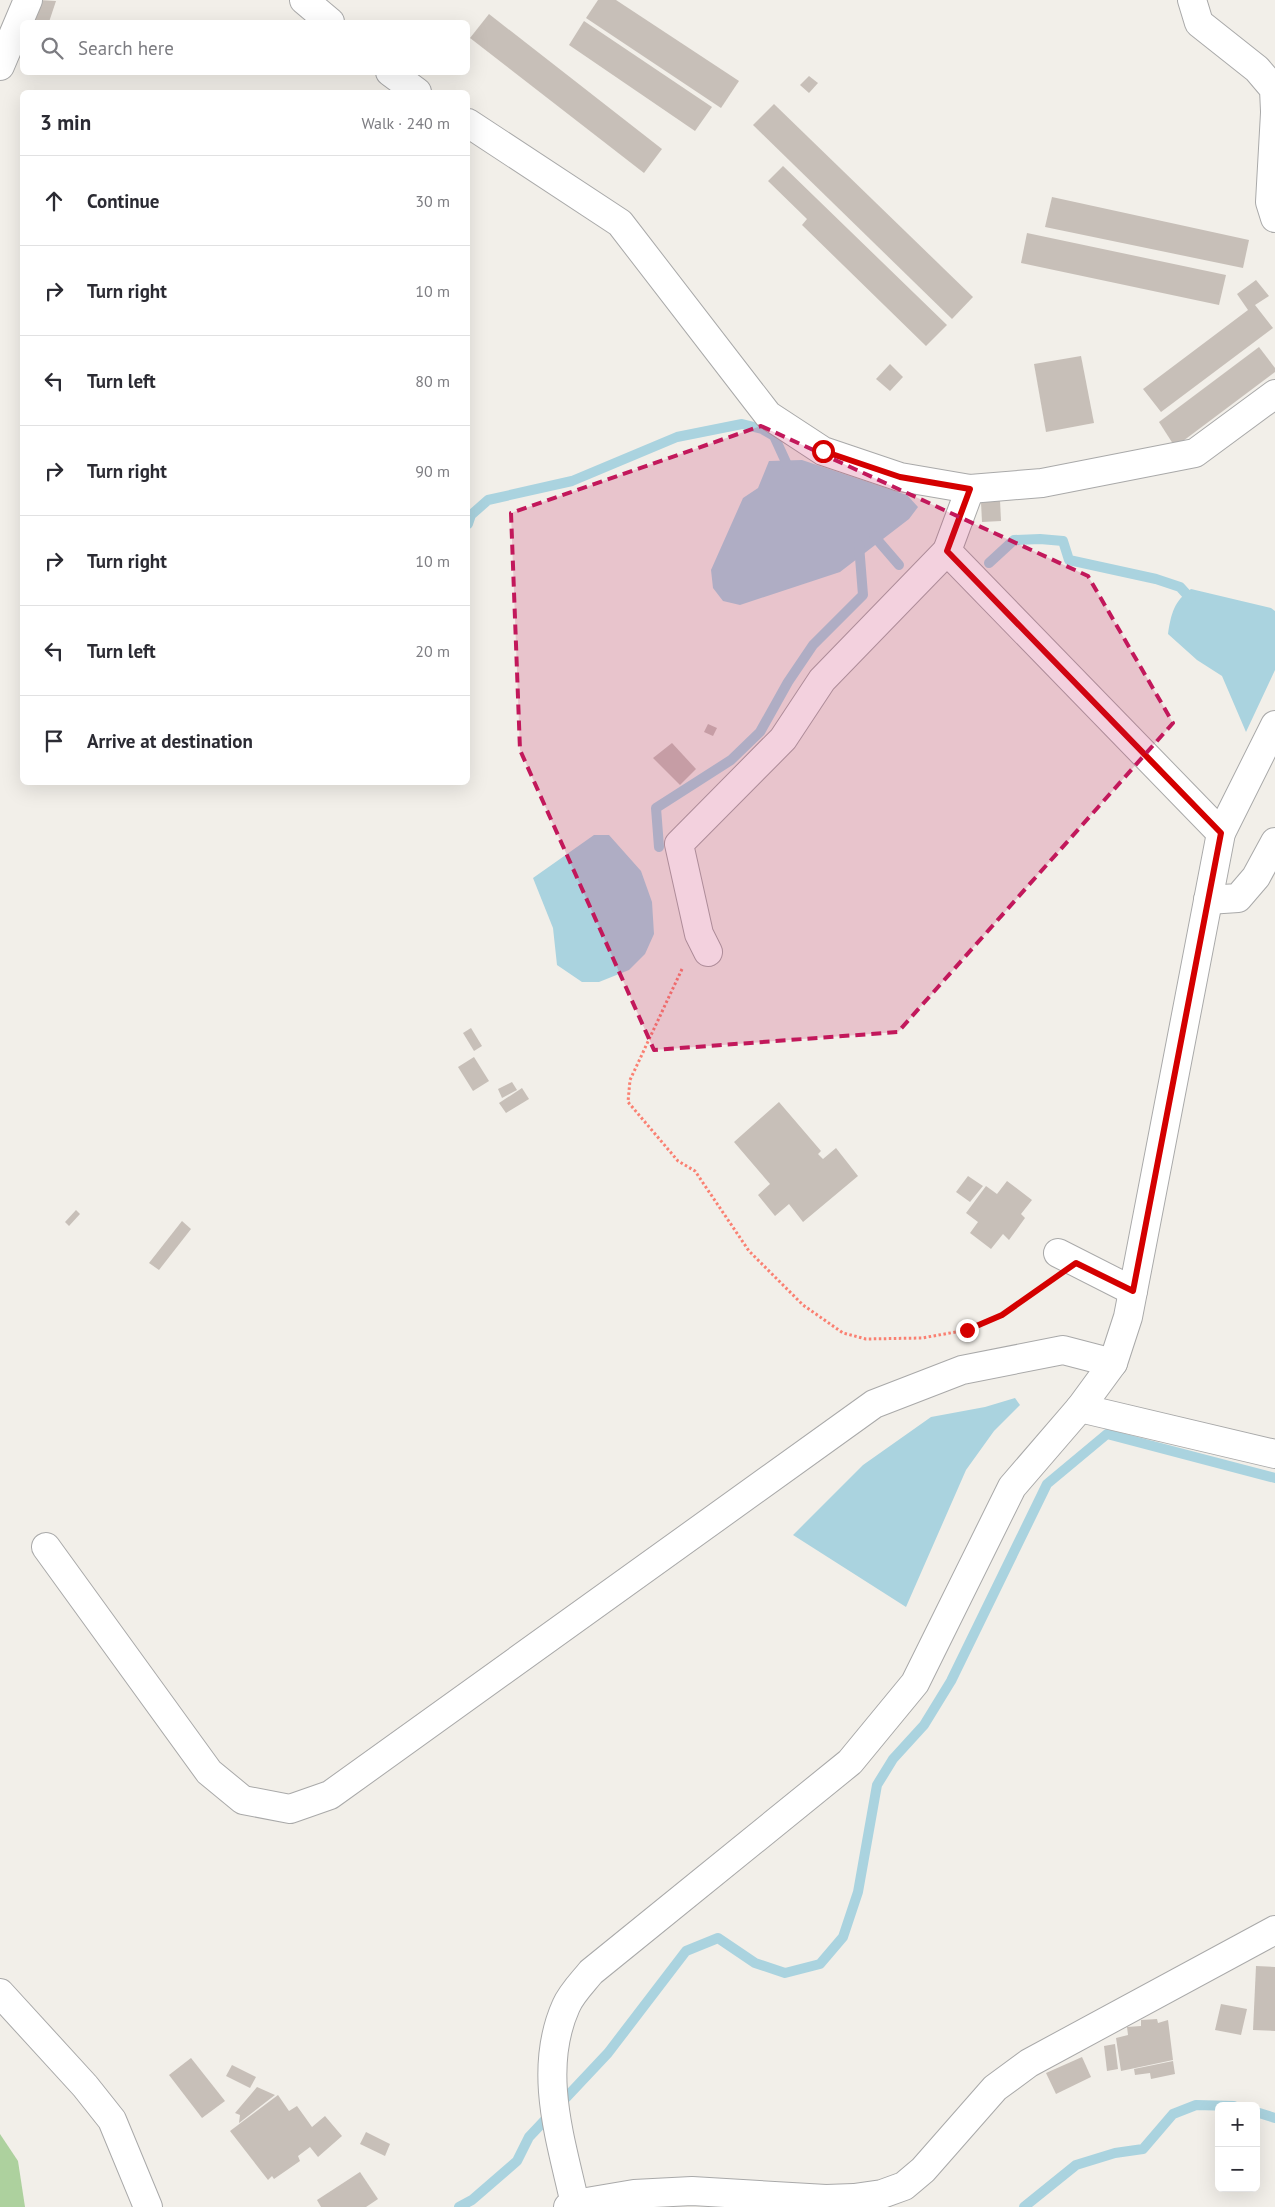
<!DOCTYPE html>
<meta charset="utf-8">
<style>
:root{--surface:#fff;--page:#f7f7f7;--text:#2b2b33;--muted:#7c7c81;--line:#e1e1e2}
body{margin:0;font-family:"PT Sans",sans-serif;background:var(--page);color:var(--text)}
.controls{position:absolute;right:15px;bottom:15px;display:grid;overflow:hidden;border-radius:8px;box-shadow:0 5px 20px #0002}
.controls button{width:45px;height:45px;display:grid;place-items:center;padding:0;border:0;border-bottom:1px solid var(--line);background:var(--surface);color:var(--text);font:25px sans-serif}
.stop{position:absolute;width:15px;height:15px;margin:-11px;border:4px solid #d40000;border-radius:50%;background:#fff}
.stop.end{background:#d40000;border-color:#fff;box-shadow:0 1px 5px #0008}
.list{margin:0;padding:0;list-style:none}
h2{display:flex;justify-content:space-between;align-items:center;height:65px;margin:0;padding:0 20px;font-size:21px}
h2 small{font-size:16px;font-weight:400;color:var(--muted)}
.list li{display:grid;grid-template-columns:32px 1fr auto;gap:15px;align-items:center;box-sizing:border-box;height:90px;padding:0 20px;border-top:1px solid var(--line)}
.list b{display:block;font-size:19px;white-space:nowrap}
.list em{font-size:16px;font-style:normal;color:var(--muted)}
.icon{flex:none;width:28px;height:28px;fill:none;stroke:currentColor;stroke-width:2;stroke-linecap:round;stroke-linejoin:round}
.map{position:relative;flex:none;width:1275px;height:2207px;overflow:hidden}
.search{position:absolute;background:var(--surface);box-shadow:0 5px 20px #0002;left:20px;top:20px;width:450px;height:55px;display:flex;align-items:center;gap:12px;box-sizing:border-box;padding:0 18px;border-radius:8px;color:var(--muted);font-size:19px}
.panel{position:absolute;background:var(--surface);box-shadow:0 5px 20px #0002;left:20px;top:90px;width:450px;height:695px;border-radius:8px}
.map>svg:first-child{display:block}
.forest{fill:#add19e}
.water{fill:#aad3df}
.lines{fill:none;stroke-linecap:round;stroke-linejoin:round}
.stream{stroke:#aad3df;stroke-width:10}
.building{fill:#c7bfb8}
.minor-casing{stroke:#a9a9a9;stroke-width:30}
.path{stroke:#fa8072;stroke-width:3;stroke-dasharray:2.5 2.5;stroke-linecap:butt}
.minor{stroke:#fff;stroke-width:28}
.route{stroke:#d40000;stroke-width:6}
.marked{fill:#c2185b;fill-opacity:0.2;stroke:#c2185b;stroke-width:4;stroke-dasharray:10 6;stroke-linejoin:round}
</style>
<div class="map">
<svg width="1275" height="2207" viewBox="0 0 1275 2207">
<rect width="100%" height="100%" fill="#f2efe9"/>
<path class="forest" d="M0,2134L18,2161L25,2207H0Z"/>
<g class="water">
<path d="M802,460L907,495L918,507L909,519L840,572L740,605L723,601L713,588L711,570L743,498L758,488L769,461Z"/>
<path d="M1191,589L1271,608L1275,611V670L1246,732L1222,676L1197,660L1168,634C1171,614 1174,601 1191,589Z"/>
<path d="M594,835H609L641,871L652,902L654,934L645,954L629,970L599,982H582L557,965L553,928L533,878Z"/>
<path d="M1015,1398L1020,1405L994,1431L966,1470L906,1607L793,1535L863,1465L931,1417L985,1407Z"/>
</g>
<g class="lines">
<g class="stream">
<path d="M468,524L471,515L488,500L572,481L677,437L742,424L762,429L774,436L790,471"/>
<path d="M874,536L899,565"/>
<path d="M989,563L1014,540L1040,539L1063,541L1069,560L1156,579L1180,587L1191,599"/>
<path d="M659,847L656,808L731,760L760,732L788,682L813,645L863,595L859,545"/>
<path d="M1256,2112L1275,2118"/>
<path d="M459,2207L472,2200L517,2161L529,2137L608,2053L686,1951L718,1938L755,1963L785,1973L820,1964L843,1937L858,1892L877,1785L893,1759L924,1725L951,1681L1047,1484L1107,1434L1275,1478"/>
<path d="M1024,2207L1076,2165L1115,2153L1143,2149L1173,2114L1196,2105L1234,2106"/>
</g>
</g>
<g class="building">
<path d="M38,0L56,1L49,22H30Z"/>
<path d="M598,0H616L739,81L721,108L586,18Z"/>
<path d="M489,14L662,149L644,173L470,38Z"/>
<path d="M584,21L712,107L695,131L569,45Z"/>
<path d="M809,76L818,83L809,93L800,85Z"/>
<path d="M774,104L973,297L952,319L753,125Z"/>
<path d="M783,166L947,325L926,346L802,225L807,219L768,181Z"/>
<path d="M1052,197L1249,240L1243,268L1045,227Z"/>
<path d="M1027,233L1226,275L1219,305L1021,263Z"/>
<path d="M1256,280L1269,296L1255,305L1273,328L1161,412L1143,389L1248,310L1237,294Z"/>
<path d="M1259,347L1275,368V372L1175,447L1159,422Z"/>
<path d="M1081,356L1094,423L1046,432L1034,364Z"/>
<path d="M890,364L903,377L890,391L876,379Z"/>
<path d="M1000,500L1001,521L982,522L981,502Z"/>
<path d="M708,724L717,728L713,736L704,732Z"/>
<path d="M672,743L696,769L680,785L653,758Z"/>
<path d="M471,1028L482,1046L474,1051L463,1033Z"/>
<path d="M474,1057L489,1081L473,1091L458,1067Z"/>
<path d="M512,1082L517,1090L502,1098L498,1089Z"/>
<path d="M522,1088L529,1099L506,1113L499,1103Z"/>
<path d="M779,1102L821,1151L818,1154L823,1159L836,1148L858,1176L803,1222L789,1204L775,1216L758,1195L770,1184L734,1142Z"/>
<path d="M968,1176L983,1186L970,1202L956,1192Z"/>
<path d="M1007,1181L1032,1200L1021,1214L1025,1218L1009,1240L1003,1234L991,1249L970,1233L978,1222L966,1213L986,1186L997,1194Z"/>
<path d="M76,1210L80,1214L69,1226L65,1222Z"/>
<path d="M182,1221L191,1229L159,1270L149,1263Z"/>
<path d="M1256,1966L1275,1967V2031L1253,2030Z"/>
<path d="M1221,2004L1247,2009L1241,2035L1215,2030Z"/>
<path d="M1157,2019L1158,2023L1168,2020L1173,2060L1121,2071L1116,2038L1128,2035L1127,2027L1141,2026V2020Z"/>
<path d="M1115,2044L1118,2069L1107,2071L1104,2046Z"/>
<path d="M1082,2057L1091,2077L1056,2094L1046,2073Z"/>
<path d="M191,2058L225,2101L202,2118L169,2075Z"/>
<path d="M1173,2061L1175,2074L1151,2079L1150,2073L1135,2075L1134,2069Z"/>
<path d="M232,2065L256,2077L250,2088L226,2076Z"/>
<path d="M257,2087L275,2095L239,2123L240,2115L235,2113Z"/>
<path d="M278,2095L289,2111L297,2106L312,2127L325,2116L342,2136L318,2157L310,2147L298,2156L300,2161L274,2179L272,2176L268,2180L230,2131Z"/>
<path d="M366,2132L390,2144L385,2156L360,2144Z"/>
<path d="M360,2172L378,2199L366,2207H321L317,2200Z"/>
</g>
<g class="lines">
<defs>
<g id="minor">
<path d="M304,0L330,22"/>
<path d="M1192,0L1199,23L1257,69L1274,89L1275,111"/>
<path d="M0,66L28,0"/>
<path d="M390,72L417,92"/>
<path d="M1275,113L1270,202L1275,218"/>
<path d="M468,123L620,223L768,415L823,451L900,477L970,489L1042,483L1195,453L1275,394"/>
<path d="M970,489L947,551L1221,833"/>
<path d="M1208,900L1238,898L1256,877L1275,842"/>
<path d="M708,952L699,934L679,844L783,739L822,680L947,551"/>
<path d="M1058,1253L1133,1291"/>
<path d="M1080,1408L1275,1454"/>
<path d="M46,1547L209,1772L243,1800L290,1809L330,1795L874,1404L962,1370L1063,1350L1113,1363"/>
<path d="M0,1993L85,2086L112,2120L148,2207"/>
<path d="M575,2204L634,2194L692,2191L826,2199L854,2198L882,2194L904,2186L923,2170L995,2088L1029,2063L1275,1930"/>
<path d="M568,2207L575,2204C561,2140 537,2071 566,2006C571,1994 583,1982 591,1972L850,1762L915,1683L1012,1487L1080,1408L1113,1363L1128,1317L1221,833L1275,725"/>
</g>
</defs>
<use href="#minor" class="minor-casing"/>
<path class="path" d="M682,969L630,1080L628,1102L678,1161L695,1171L749,1251L803,1305L843,1333L866,1339L922,1338L967,1330L1002,1315L1048,1282"/>
<use href="#minor" class="minor"/>
</g>
<g class="lines">
<path class="route" d="M823,451L900,477L970,489L947,551L1221,833L1133,1291L1076,1263L1002,1315L967,1330"/>
</g>
<path class="marked" d="M761,426L1088,576L1173,723L898,1032L654,1050L520,750L511,513Z"/>
</svg>
<div class="controls">
<button>+</button>
<button>−</button>
</div>
<div class="stop" style="left:823px;top:451px"></div>
<div class="stop end" style="left:967px;top:1330px"></div>
<div class="search"><svg class="icon" aria-label="search" viewBox="0 0 24 24"><circle cx="10" cy="10" r="6"/><path d="M15 15l6 6"/></svg>Search here</div>
<section class="panel">
<h2>3 min<small>Walk · 240 m</small></h2>
<ul class="list">
<li><svg class="icon" aria-label="ahead" viewBox="0 0 24 24"><path d="M12 20V5M6 11l6-6 6 6"/></svg><div><b>Continue</b></div><em>30 m</em></li>
<li><svg class="icon" aria-label="right" viewBox="0 0 24 24"><path d="M7 20v-9h11M14 6l5 5-5 5"/></svg><div><b>Turn right</b></div><em>10 m</em></li>
<li><svg class="icon" aria-label="left" viewBox="0 0 24 24"><path d="M17 20v-9H6M10 6l-5 5 5 5"/></svg><div><b>Turn left</b></div><em>80 m</em></li>
<li><svg class="icon" aria-label="right" viewBox="0 0 24 24"><path d="M7 20v-9h11M14 6l5 5-5 5"/></svg><div><b>Turn right</b></div><em>90 m</em></li>
<li><svg class="icon" aria-label="right" viewBox="0 0 24 24"><path d="M7 20v-9h11M14 6l5 5-5 5"/></svg><div><b>Turn right</b></div><em>10 m</em></li>
<li><svg class="icon" aria-label="left" viewBox="0 0 24 24"><path d="M17 20v-9H6M10 6l-5 5 5 5"/></svg><div><b>Turn left</b></div><em>20 m</em></li>
<li><svg class="icon" aria-label="arrive" viewBox="0 0 24 24"><path d="M6 21V4h12l-3 4 3 4H6"/></svg><div><b>Arrive at destination</b></div></li>
</ul>
</section>
</div>
